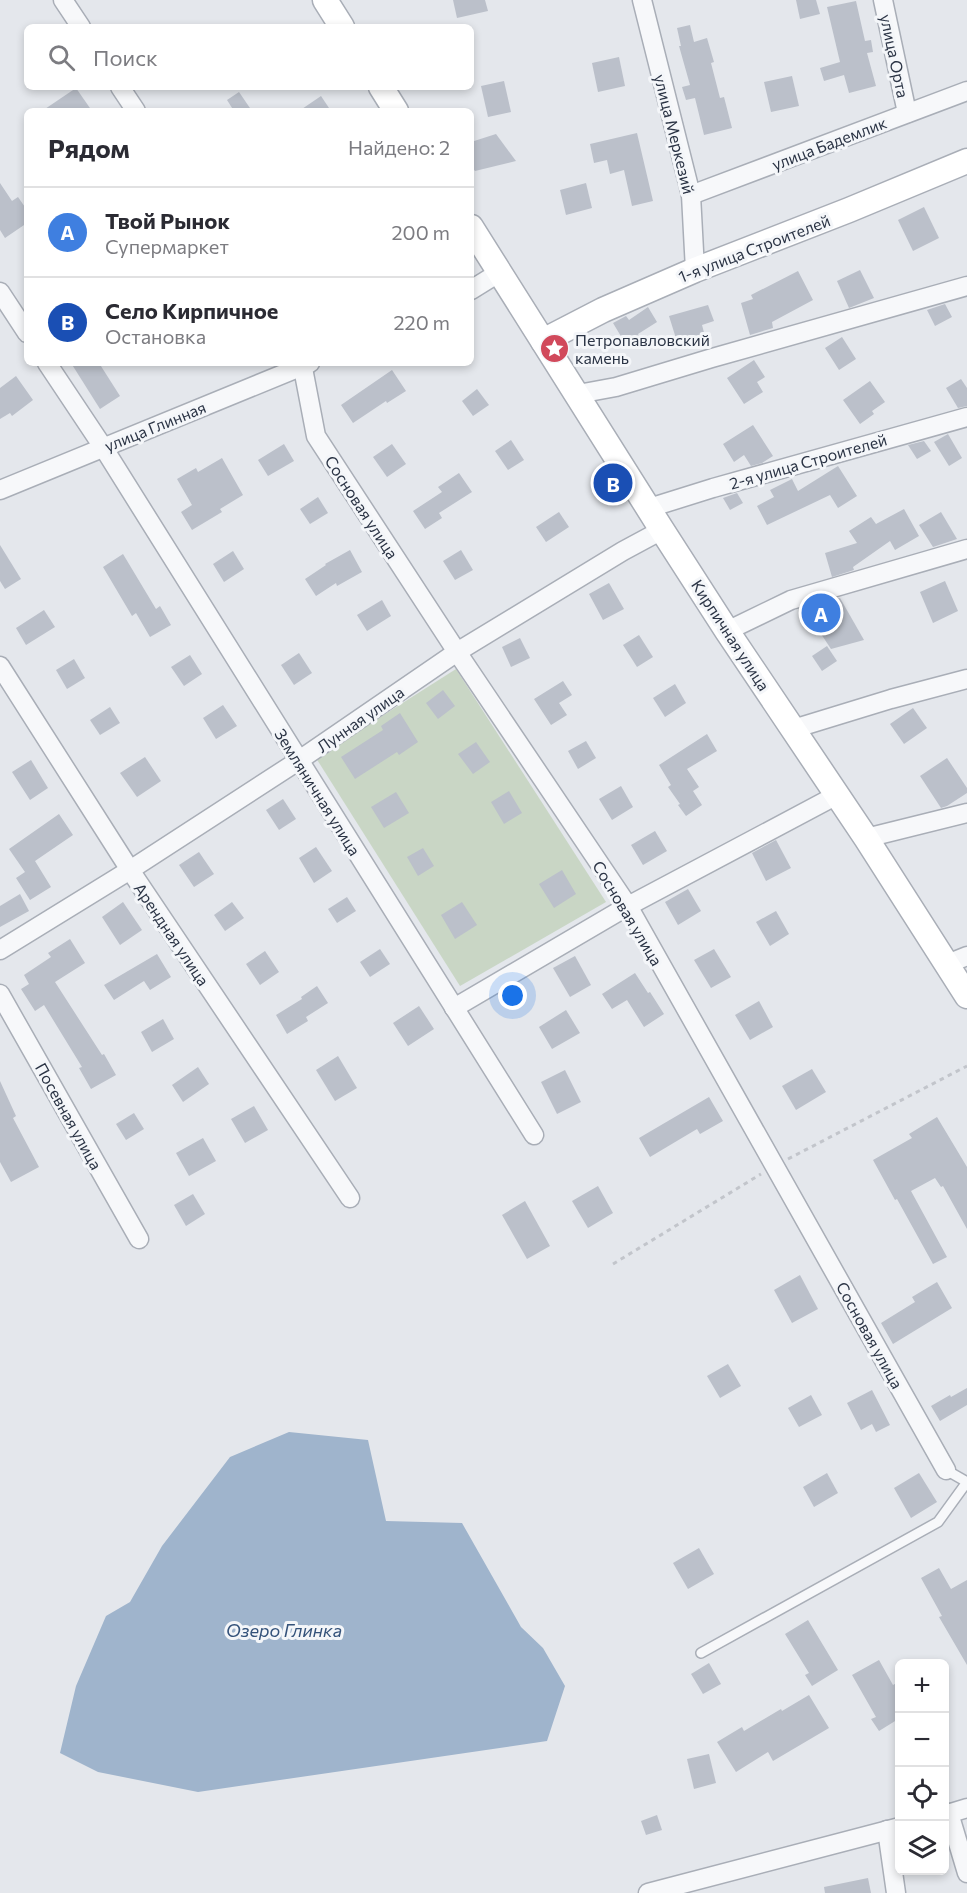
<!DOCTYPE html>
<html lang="ru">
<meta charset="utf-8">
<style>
:root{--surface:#fff;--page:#f2f2f3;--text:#2b2b33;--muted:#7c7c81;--line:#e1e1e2;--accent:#d1495b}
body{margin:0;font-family:Commissioner,sans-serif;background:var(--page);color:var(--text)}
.controls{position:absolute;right:18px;bottom:18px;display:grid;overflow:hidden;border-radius:9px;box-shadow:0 3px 9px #0003}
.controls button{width:54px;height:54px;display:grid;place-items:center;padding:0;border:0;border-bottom:2px solid var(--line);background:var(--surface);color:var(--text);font:30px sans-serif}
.you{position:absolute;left:513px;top:996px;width:21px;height:21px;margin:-15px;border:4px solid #fff;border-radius:50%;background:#1a73e8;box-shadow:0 0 0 9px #1a73e833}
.badge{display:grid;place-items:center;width:39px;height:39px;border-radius:50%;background:var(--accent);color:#fff;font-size:20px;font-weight:700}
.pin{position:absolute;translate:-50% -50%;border:3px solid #fff;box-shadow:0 2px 6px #0006}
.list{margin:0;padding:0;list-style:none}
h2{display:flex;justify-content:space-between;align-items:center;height:78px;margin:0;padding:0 24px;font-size:26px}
h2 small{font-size:20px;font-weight:400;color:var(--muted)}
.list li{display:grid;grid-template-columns:39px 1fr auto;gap:18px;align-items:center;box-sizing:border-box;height:90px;padding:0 24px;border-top:2px solid var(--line)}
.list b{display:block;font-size:22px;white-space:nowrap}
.list p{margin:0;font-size:20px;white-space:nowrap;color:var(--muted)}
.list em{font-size:20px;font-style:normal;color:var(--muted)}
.icon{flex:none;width:33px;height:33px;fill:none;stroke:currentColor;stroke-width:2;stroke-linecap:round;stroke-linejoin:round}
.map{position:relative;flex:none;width:967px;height:1893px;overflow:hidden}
.search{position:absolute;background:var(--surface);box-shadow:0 3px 9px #0003;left:24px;top:24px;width:450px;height:66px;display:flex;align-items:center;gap:15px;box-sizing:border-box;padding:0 21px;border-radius:9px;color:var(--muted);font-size:22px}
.panel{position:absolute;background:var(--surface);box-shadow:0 3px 9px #0003;left:24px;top:108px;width:450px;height:258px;border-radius:9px}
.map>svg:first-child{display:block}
.green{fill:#c9d6c5}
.water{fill:#9fb4cc}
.building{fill:#bbc0ca}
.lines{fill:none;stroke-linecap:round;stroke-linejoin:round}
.lane-casing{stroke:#a9aeb7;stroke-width:12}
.street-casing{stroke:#a9aeb7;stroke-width:21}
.secondary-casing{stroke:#a9aeb7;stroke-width:27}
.path{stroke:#c2c5cb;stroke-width:3;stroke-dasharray:4.5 4.5;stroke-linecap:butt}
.lane{stroke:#f7f8fa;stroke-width:9}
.street{stroke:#f7f8fa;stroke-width:18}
.secondary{stroke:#fff;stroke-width:24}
.labels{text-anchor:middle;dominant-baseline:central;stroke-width:6;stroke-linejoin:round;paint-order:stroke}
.street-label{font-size:16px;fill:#2b3445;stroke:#f4f6f9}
.poi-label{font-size:16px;fill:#2b3445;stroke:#f4f6f9;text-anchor:start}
.water-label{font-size:18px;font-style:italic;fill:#34527a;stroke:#f4f6f9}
</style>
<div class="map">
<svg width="967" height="1893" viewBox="0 0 967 1893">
<rect width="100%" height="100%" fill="#e4e7ec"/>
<path class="green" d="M456,669L606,902L460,986L316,758Z"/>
<path class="water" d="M289,1432L368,1440L386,1521L462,1523L521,1627L543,1648L565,1686L547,1741L198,1792L98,1772L60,1753L76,1686L106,1616L130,1602L162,1546L230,1457Z"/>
<g class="building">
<path d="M453,0H485L488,11L457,18Z"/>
<path d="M796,0H816L820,14L800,19Z"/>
<path d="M856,1L865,41L871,40L873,52L867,53L876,86L849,93L844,75L824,81L820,68L840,62L827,7Z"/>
<path d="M690,25L694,42L707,38L714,62L711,63L720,98L724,97L732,128L704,135L695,98L686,100L682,87L690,85L679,46H681L677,28Z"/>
<path d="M619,57L625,86L598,92L592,63Z"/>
<path d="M792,76L799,106L771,112L764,82Z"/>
<path d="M504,81L511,112L488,117L481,86Z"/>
<path d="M76,88L92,111H42Z"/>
<path d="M239,92L252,111H234L227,100Z"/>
<path d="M321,96L331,111H299Z"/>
<path d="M637,133L653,201L632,206L624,170L610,174L607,160L594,163L590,144Z"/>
<path d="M496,134L516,161L475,171L471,166V142Z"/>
<path d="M0,183L12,201L18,197L27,210V223L5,238L0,230Z"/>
<path d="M586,183L592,208L566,215L560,190Z"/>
<path d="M924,207L939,238L913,251L898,220Z"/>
<path d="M860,270L874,298L849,308L837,281Z"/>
<path d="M798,271L813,300L772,322L773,328L750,335L741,303L753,299L751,295Z"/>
<path d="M945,304L952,317L935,326L927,310Z"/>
<path d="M708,305L714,321L702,325L706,340L679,348L669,316Z"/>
<path d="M648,307L657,322L638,334L641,340L628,348L613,323L626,316L629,320Z"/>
<path d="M842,337L856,359L839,370L825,348Z"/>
<path d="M754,360L765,377L757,382L763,392L744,404L727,378Z"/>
<path d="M71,363H99L120,396L100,409Z"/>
<path d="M392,370L406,391L387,403L386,401L353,423L341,405Z"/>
<path d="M16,376L33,400L12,416L10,413L0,419V388Z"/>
<path d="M961,379L967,388V406L958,408L946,388Z"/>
<path d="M870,381L885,402L872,411L874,414L860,424L843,400Z"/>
<path d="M477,389L489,405L473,416L462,401Z"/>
<path d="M753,425L773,456L762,463L751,466L744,455L734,462L723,444Z"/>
<path d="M948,434L962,458L949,466L934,442Z"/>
<path d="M511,440L524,460L508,470L495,451Z"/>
<path d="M924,441L931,451L917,459L908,445Z"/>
<path d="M284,444L294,461L268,476L258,460Z"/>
<path d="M392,444L406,464L387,477L373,457Z"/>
<path d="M222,458L243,495L220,509L222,512L192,530L181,512L192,505L177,479L196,468L198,472Z"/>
<path d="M838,466L857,496L838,508L830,495L767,525L757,506L774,497L770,490L792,479L798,491Z"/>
<path d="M459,473L472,492L439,513L442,518L425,529L413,511L442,492L438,487Z"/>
<path d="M737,493L743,503L730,510L723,498Z"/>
<path d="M318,497L328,513L310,524L300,509Z"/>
<path d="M904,509L919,536L895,550L890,541L853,567L854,570L832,577L825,553L857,543L849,531L871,517L876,524Z"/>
<path d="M559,512L569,527L546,542L536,527Z"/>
<path d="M941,512L957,539L933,547L919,525Z"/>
<path d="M0,545L21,579L5,589L0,581Z"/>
<path d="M350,550L362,572L337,586L336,583L316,596L305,579L326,565L325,564Z"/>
<path d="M461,550L473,570L455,580L443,561Z"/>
<path d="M233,551L244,569L224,582L213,564Z"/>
<path d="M123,554L156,609L160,606L171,625L150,637L136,613L132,616L103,567Z"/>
<path d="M945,581L958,611L933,623L920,592Z"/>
<path d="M609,583L624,609L603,620L589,594Z"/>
<path d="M840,598L864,640L831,649L804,608Z"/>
<path d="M382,600L391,616L367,631L357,615Z"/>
<path d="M44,610L55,627L26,645L16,628Z"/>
<path d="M639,635L653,657L637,667L623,645Z"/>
<path d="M520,638L530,658L511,667L502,647Z"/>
<path d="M827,646L837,661L822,671L812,656Z"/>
<path d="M299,653L312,673L294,685L281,665Z"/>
<path d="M190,655L202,674L184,686L171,667Z"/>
<path d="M74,659L85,678L67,689L56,670Z"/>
<path d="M563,681L572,695L559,703L567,715L551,725L534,699Z"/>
<path d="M675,684L686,703L665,717L653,698Z"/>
<path d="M443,690L455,706L438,719L426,703Z"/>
<path d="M223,705L237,726L216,739L203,718Z"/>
<path d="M110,707L120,723L100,735L90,720Z"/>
<path d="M913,708L927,728L904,744L890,724Z"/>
<path d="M400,713L418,742L399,755L397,752L355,779L341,757L383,730L381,726Z"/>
<path d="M707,734L717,751L687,769L699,787L693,791L702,805L686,816L678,805L680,804L668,787L671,785L659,765Z"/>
<path d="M586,741L596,758L578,769L568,751Z"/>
<path d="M476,742L490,762L473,774L458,754Z"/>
<path d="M145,757L161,781L137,797L120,773Z"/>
<path d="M947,758L967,788V793L947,806L941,808L920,776Z"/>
<path d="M31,760L48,788L30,800L12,772Z"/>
<path d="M621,786L633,807L612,820L599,799Z"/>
<path d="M509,791L522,813L504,824L491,802Z"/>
<path d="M396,792L409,813L384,828L371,807Z"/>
<path d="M283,799L296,819L279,830L266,810Z"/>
<path d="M59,814L73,835L35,861L51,887L30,900L16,878L25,872L9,849Z"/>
<path d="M655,831L667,851L643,865L631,845Z"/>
<path d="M776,840L791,868L766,881L752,853Z"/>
<path d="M316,847L332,871L314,883L299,858Z"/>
<path d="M423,848L434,866L418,876L407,857Z"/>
<path d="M199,852L214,874L194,887L179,865Z"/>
<path d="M562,870L576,894L554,908L539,884Z"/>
<path d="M688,889L701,911L678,925L665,902Z"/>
<path d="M20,894L29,911L0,927V906Z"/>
<path d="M347,897L356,911L337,923L328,909Z"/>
<path d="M123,902L142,930L120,945L102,917Z"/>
<path d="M232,902L244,918L225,931L214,915Z"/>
<path d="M462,902L477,925L455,939L441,915Z"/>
<path d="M776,911L789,934L770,946L756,922Z"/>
<path d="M70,939L85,963L55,982L102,1055L104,1054L116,1075L91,1089L79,1068L82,1067L44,1005L35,1011L21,989L29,984L24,975L51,957L48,953Z"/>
<path d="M380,949L390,964L370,977L360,962Z"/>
<path d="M714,949L731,977L711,988L694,960Z"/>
<path d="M265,951L279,972L260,985L246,964Z"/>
<path d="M157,954L171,977L150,990L144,981L114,1000L104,985Z"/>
<path d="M575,956L591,985L570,997L553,968Z"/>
<path d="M635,973L648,993L650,992L664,1014L644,1027L627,1000L612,1009L602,994Z"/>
<path d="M317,986L328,1003L306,1017L308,1021L287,1034L276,1015L302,999L301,997Z"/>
<path d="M759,1001L773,1027L750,1040L735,1015Z"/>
<path d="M419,1006L434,1029L408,1046L393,1023Z"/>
<path d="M566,1010L580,1033L552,1049L539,1027Z"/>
<path d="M163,1019L174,1039L152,1052L141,1032Z"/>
<path d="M338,1056L357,1088L335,1101L316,1070Z"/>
<path d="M198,1067L209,1084L183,1102L172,1085Z"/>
<path d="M812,1069L826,1092L796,1110L782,1086Z"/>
<path d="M565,1070L581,1102L557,1114L541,1082Z"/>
<path d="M0,1081L16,1116L13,1118L39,1167L11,1182L0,1162Z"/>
<path d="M709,1097L723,1121L700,1134L697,1129L650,1157L639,1138Z"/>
<path d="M254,1106L268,1130L245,1143L231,1119Z"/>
<path d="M134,1113L144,1129L126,1140L116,1124Z"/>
<path d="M937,1117L967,1167V1229L943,1186L941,1187L935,1178L911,1191L947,1257L933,1264L897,1199L895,1200L873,1160L912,1138L909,1134Z"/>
<path d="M203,1138L216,1161L189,1176L176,1153Z"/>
<path d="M598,1186L613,1213L588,1228L572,1201Z"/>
<path d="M193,1194L205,1214L186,1226L174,1205Z"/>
<path d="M525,1201L550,1246L527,1259L502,1215Z"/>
<path d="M800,1275L818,1309L792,1323L774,1290Z"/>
<path d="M937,1282L952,1308L893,1344L881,1323L915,1302L912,1297Z"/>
<path d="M728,1364L741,1386L720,1398L707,1376Z"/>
<path d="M967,1388V1405L940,1421L931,1406L950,1395L951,1397Z"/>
<path d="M872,1390L890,1425L876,1432L872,1424L861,1430L847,1403Z"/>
<path d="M811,1395L822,1415L799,1427L788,1408Z"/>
<path d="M827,1473L838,1493L814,1507L803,1487Z"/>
<path d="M919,1473L937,1502L911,1518L894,1488Z"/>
<path d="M699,1548L714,1574L688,1589L673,1563Z"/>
<path d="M939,1568L951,1589L967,1580V1665L939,1617L942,1616L921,1578Z"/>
<path d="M808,1620L838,1670L812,1686L805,1675L809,1673L785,1634Z"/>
<path d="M879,1660L893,1685L900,1681V1718L879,1731L871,1719L876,1717L852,1675Z"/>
<path d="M709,1663L721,1684L703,1694L691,1674Z"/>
<path d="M809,1695L829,1728L773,1761L768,1752L736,1772L717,1742L742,1727L744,1731L781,1709L782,1711Z"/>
<path d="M709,1754L716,1783L694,1789L687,1759Z"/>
<path d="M657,1815L662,1830L646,1835L641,1821Z"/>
<path d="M868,1878L871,1893H825L824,1887Z"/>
</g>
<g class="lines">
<defs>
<g id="lane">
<path d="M946,1470L967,1482"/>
<path d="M701,1653L938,1522L967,1482"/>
</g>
<g id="street">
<path d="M63,0L81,27"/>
<path d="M642,0L691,195L695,270"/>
<path d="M883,0L907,113"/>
<path d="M120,87L136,111"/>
<path d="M691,195L967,91"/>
<path d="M471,290L500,272"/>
<path d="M0,292L27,333"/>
<path d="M47,363L103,447L534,1135"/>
<path d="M302,363L316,436L457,652L628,906L946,1470"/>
<path d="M578,394L616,387L712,358L967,286"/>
<path d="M0,490L310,363"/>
<path d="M649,508L713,488L967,417"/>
<path d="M727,631L791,600L967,549"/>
<path d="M0,666L130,870L350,1198"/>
<path d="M793,729L891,699L967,679"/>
<path d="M866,838L967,813"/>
<path d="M0,950L130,870L298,761L457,652L623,551L662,530"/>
<path d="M947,964L967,956"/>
<path d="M0,994L139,1239"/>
<path d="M454,1008L628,906L837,795"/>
<path d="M949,1813L967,1873"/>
<path d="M944,1815L967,1808"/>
<path d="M887,1830L896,1893"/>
<path d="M648,1893L900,1827"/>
</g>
<g id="secondary">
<path d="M325,0L342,27"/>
<path d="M381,87L396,111"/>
<path d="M471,227L662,530L727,631L866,838L967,996"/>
<path d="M543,341L603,310L695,270L849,210L967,161"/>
</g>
</defs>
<use href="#lane" class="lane-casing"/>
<use href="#street" class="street-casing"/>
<use href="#secondary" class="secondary-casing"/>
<g class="path">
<path d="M788,1159L967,1066"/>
<path d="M613,1264L761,1174"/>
</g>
<use href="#lane" class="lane"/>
<use href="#street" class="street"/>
<use href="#secondary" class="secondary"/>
</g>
<defs>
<symbol id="sight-disc" viewBox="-11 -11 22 22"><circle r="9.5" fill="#d1495b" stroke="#f4f6f9"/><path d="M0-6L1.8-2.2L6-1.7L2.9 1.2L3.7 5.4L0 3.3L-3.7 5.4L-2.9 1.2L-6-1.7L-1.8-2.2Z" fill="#fff"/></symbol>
</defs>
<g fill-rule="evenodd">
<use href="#sight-disc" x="538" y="332" width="33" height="33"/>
</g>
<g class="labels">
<g class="street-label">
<text transform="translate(895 56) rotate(78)">улица Орта</text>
<text transform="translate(675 134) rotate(76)">улица Меркезий</text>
<text transform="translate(829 143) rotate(-21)">улица Бадемлик</text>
<text transform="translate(754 248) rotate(-21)">1-я улица Строителей</text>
<text transform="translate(155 426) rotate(-22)">улица Глинная</text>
<text transform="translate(808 461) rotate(-16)">2-я улица Строителей</text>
<text transform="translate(362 507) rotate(57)">Сосновая улица</text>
<text transform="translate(731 635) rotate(57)">Кирпичная улица</text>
<text transform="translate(360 719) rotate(-35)">Лунная улица</text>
<text transform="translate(318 792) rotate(58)">Земляничная улица</text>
<text transform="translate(628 913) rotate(59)">Сосновая улица</text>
<text transform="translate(172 934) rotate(56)">Арендная улица</text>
<text transform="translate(69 1116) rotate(61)">Посевная улица</text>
<text transform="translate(870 1335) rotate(61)">Сосновая улица</text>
</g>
<g class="poi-label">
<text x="575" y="339">Петропавловский<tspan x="575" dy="18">камень</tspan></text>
</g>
<g class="water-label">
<text x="284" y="1630">Озеро Глинка</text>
</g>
</g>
</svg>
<div class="controls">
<button>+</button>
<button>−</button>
<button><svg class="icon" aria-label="locate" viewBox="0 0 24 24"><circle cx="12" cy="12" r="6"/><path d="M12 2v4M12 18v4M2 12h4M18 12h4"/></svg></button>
<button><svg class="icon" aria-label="layers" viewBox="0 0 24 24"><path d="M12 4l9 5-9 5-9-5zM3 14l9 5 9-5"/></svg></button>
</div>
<div class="you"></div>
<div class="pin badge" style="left:821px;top:613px;background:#3f7fe0">A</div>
<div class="pin badge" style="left:613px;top:483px;background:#1a4fb4">B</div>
<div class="search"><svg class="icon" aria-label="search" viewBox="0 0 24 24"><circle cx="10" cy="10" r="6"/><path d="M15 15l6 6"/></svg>Поиск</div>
<section class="panel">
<h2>Рядом<small>Найдено: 2</small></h2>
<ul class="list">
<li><span class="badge" style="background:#3f7fe0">A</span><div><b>Твой Рынок</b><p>Супермаркет</p></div><em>200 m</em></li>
<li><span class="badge" style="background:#1a4fb4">B</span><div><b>Село Кирпичное</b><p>Остановка</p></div><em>220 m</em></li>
</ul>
</section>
</div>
